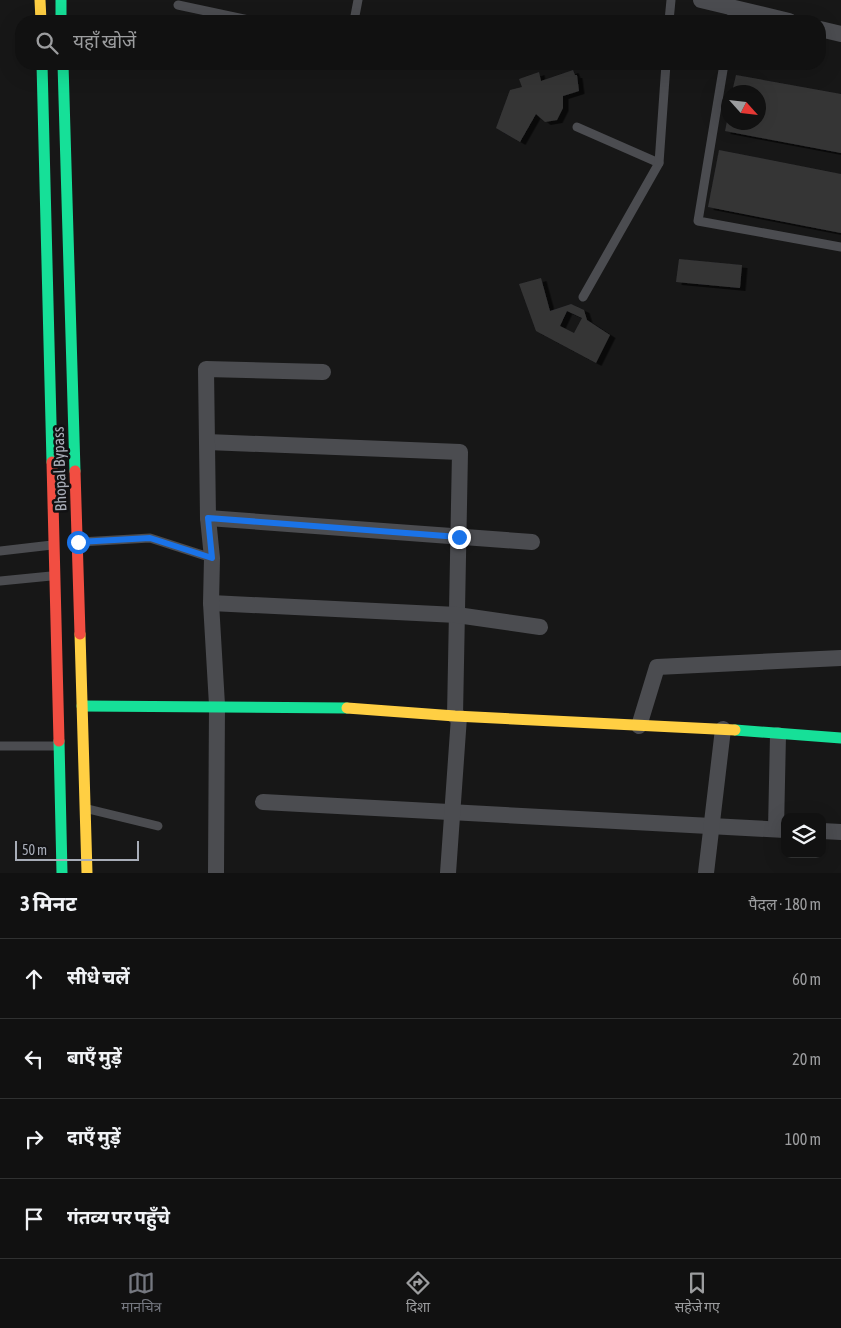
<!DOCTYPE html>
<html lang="hi">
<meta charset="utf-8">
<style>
:root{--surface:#111;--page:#1e1f1f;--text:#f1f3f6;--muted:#9c9d9f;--line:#303131;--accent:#757880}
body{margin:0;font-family:"Asap Condensed","Noto Sans Devanagari",sans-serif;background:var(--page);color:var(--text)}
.controls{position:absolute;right:15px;bottom:15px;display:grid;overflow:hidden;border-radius:10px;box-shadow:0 5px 20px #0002}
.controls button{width:45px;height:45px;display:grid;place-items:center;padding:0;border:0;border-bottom:1px solid var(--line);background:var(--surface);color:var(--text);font:25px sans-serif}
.compass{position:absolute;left:721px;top:85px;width:45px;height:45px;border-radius:50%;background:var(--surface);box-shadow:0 5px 20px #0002;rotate:117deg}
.scale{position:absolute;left:15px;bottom:12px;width:124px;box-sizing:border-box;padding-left:5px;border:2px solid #a8adb8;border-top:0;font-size:14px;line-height:18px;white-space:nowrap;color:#a8adb8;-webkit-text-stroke:4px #111113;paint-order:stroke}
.stop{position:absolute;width:15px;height:15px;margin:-11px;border:4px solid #1a73e8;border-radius:50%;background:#fff}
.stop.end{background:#1a73e8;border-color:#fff;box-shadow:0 1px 5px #0008}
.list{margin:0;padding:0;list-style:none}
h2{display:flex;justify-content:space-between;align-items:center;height:65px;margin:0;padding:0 20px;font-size:21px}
h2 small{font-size:16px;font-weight:400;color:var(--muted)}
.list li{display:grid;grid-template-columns:32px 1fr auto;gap:15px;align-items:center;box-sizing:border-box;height:80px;padding:0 20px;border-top:1px solid var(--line)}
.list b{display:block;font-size:19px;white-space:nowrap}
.list em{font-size:16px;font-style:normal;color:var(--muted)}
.icon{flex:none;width:28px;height:28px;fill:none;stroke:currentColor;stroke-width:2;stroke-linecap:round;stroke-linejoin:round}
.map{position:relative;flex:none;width:841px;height:873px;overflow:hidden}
.search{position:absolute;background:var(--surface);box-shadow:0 5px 20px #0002;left:15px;right:15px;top:15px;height:55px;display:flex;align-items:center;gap:12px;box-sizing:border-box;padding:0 18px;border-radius:20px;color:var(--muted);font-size:19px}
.sheet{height:385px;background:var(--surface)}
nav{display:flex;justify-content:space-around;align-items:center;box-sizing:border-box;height:70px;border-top:1px solid var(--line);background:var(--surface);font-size:14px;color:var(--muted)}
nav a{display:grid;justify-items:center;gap:2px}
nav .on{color:var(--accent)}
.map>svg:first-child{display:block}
.building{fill:#353536;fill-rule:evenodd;filter:url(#shadow)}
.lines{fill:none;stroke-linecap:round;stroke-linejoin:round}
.lane{stroke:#4b4c50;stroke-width:9}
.street{stroke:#4b4c50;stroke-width:16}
.fast{stroke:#16e098;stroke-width:11}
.slow{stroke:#ffcf43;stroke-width:11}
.jam{stroke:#f24e42;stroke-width:11}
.route{stroke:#1a73e8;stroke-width:6}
.labels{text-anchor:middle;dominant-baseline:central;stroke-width:5;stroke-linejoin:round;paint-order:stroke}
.street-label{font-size:16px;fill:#a8adb8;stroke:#111113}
</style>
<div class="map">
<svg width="841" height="873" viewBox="0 0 841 873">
<defs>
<filter id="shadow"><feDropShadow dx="5.5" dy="3" stdDeviation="0" flood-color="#0009"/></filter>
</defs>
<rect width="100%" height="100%" fill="#171717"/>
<g class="building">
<path d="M573,70L575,75H577L579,91L563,96V108L557,120L545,122L536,114L520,142L496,128L510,90L522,87L519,79L539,72L541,81Z"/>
<path d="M736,75L841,94V153L725,131L728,116V122H758V92H732Z"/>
<path d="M719,150L841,174V233L708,207Z"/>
<path d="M679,259L742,265L740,288L676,282Z"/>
<path d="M541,278L550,311L571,304L584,310L587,320L610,335L596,363L536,331L519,284ZM567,311L582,318L574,333L560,326Z"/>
</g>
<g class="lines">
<g class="lane">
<path d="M178,5L253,21"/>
<path d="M354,21L358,0"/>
<path d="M669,21L671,0"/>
<path d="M731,21L733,8"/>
<path d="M724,64L698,221L841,247"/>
<path d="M577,127L659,163"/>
<path d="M583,297L659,163L666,64"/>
<path d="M80,542L150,538L212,558"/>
<path d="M0,551L52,545"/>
<path d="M0,581L51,576"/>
<path d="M0,746H56"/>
<path d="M88,809L158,826"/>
</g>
<g class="street">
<path d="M701,0L789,21"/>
<path d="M820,29L841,34"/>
<path d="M207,442L460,452L455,716"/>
<path d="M208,518L532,542"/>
<path d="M211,603L457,615L540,627"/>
<path d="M639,726L657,667L841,658"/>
<path d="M263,802L785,830"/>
<path d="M776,829L778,735"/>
<path d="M822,831L841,832"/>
<path d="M216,873L217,705L211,603L212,558L208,518L206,369L323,372"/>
<path d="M448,873L459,717"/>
<path d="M706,873L723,729"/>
</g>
<g class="fast">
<path d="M61,0V21"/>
<path d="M42,64L52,462"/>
<path d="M63,64L75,471"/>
<path d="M82,706L347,708"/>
<path d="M735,730L841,738"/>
<path d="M59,741L62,873"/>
</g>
<g class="slow">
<path d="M40,0L41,21"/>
<path d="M80,634L87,873"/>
<path d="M347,708L455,716L735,730"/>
</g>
<g class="jam">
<path d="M52,462L59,741"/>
<path d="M75,471L80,634"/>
</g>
</g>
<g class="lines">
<path class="route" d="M78,542L150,538L212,558L208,518L459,537"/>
</g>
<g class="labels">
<g class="street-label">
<text transform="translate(59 469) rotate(-92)">Bhopal Bypass</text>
</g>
</g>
</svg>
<div class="controls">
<button><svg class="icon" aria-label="layers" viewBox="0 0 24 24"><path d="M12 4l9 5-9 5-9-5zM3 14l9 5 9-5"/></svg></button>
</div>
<svg class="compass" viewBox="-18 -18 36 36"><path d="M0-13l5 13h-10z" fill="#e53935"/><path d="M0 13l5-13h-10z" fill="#9c9d9f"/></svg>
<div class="scale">50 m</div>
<div class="stop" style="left:78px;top:542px"></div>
<div class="stop end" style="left:459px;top:537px"></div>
<div class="search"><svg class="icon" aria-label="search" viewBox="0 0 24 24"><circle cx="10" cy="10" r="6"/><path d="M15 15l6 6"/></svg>यहाँ खोजें</div>
</div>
<section class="sheet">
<h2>3 मिनट<small>पैदल · 180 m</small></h2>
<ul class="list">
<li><svg class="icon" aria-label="ahead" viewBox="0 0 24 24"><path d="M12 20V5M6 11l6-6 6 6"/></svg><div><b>सीधे चलें</b></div><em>60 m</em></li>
<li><svg class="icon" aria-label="left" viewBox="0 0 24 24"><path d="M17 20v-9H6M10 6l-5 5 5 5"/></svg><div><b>बाएँ मुड़ें</b></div><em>20 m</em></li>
<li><svg class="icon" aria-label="right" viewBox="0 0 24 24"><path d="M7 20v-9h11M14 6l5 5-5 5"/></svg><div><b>दाएँ मुड़ें</b></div><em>100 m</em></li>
<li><svg class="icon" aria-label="arrive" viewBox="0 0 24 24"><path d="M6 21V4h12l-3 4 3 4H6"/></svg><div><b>गंतव्य पर पहुँचे</b></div></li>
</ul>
</section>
<nav>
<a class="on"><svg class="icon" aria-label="map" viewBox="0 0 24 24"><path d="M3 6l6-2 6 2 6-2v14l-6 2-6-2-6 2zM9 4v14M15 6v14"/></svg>मानचित्र</a>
<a><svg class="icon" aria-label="directions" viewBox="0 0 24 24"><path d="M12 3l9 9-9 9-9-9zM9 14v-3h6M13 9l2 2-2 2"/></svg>दिशा</a>
<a><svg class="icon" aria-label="saved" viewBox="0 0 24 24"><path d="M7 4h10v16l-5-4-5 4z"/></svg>सहेजे गए</a>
</nav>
